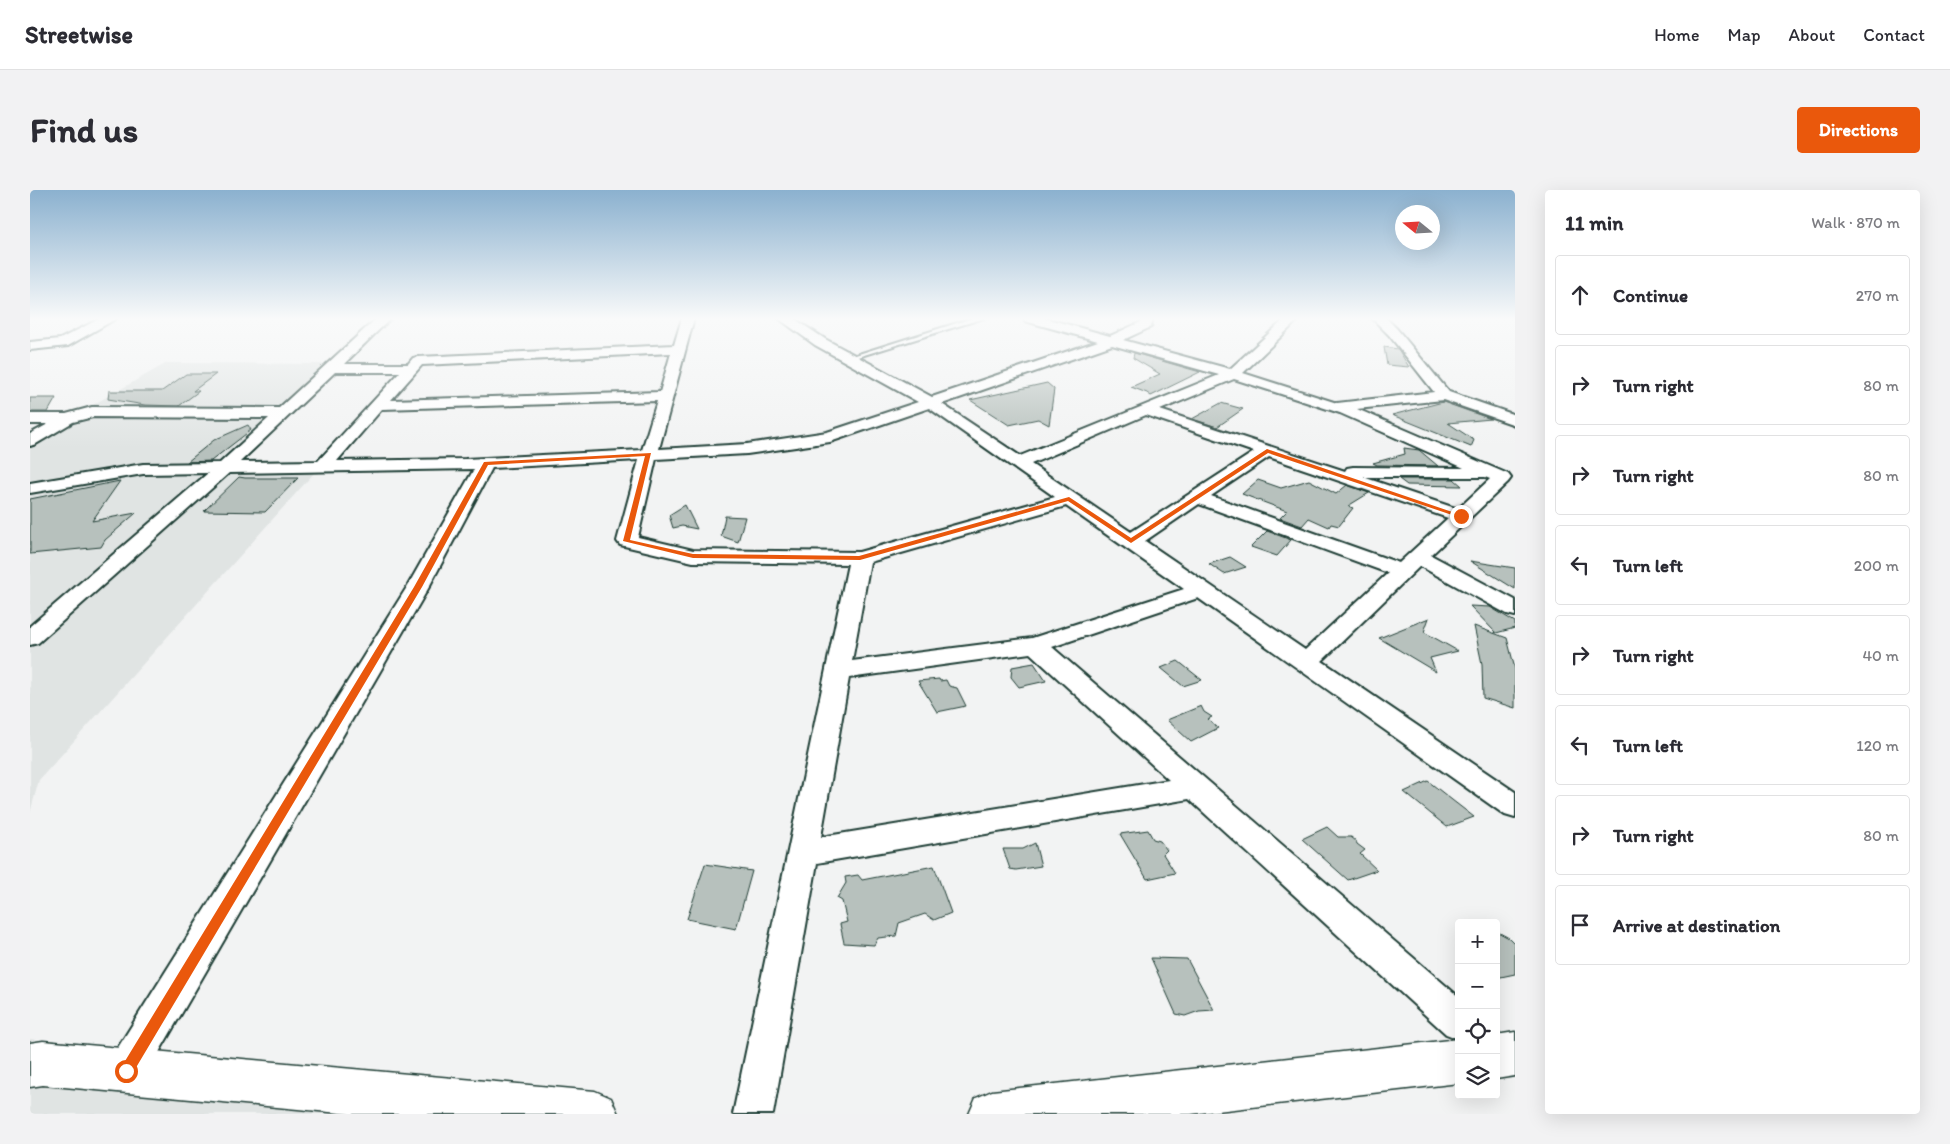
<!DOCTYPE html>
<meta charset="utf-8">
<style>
:root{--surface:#fff;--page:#f2f2f3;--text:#2b2b33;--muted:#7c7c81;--line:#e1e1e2;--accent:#ea580c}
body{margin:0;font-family:Itim,sans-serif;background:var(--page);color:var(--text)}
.controls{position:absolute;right:15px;bottom:15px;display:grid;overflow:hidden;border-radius:5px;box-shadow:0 5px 20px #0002}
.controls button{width:45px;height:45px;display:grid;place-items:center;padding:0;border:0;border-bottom:1px solid var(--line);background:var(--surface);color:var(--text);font:25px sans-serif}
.compass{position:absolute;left:1365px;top:15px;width:45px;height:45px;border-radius:50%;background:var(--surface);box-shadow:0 5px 20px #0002;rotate:288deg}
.stop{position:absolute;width:15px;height:15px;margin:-11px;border:4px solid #ea580c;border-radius:50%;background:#fff}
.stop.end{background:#ea580c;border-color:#fff;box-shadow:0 1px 5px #0008}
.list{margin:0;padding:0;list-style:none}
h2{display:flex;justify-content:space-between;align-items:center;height:65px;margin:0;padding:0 20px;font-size:21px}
h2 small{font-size:16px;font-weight:400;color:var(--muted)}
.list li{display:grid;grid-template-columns:32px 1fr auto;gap:15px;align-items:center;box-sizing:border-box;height:80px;margin:0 10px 10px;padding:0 10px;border:1px solid var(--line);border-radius:5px}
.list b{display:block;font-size:19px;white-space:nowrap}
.list em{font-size:16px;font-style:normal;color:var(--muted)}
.icon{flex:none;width:28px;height:28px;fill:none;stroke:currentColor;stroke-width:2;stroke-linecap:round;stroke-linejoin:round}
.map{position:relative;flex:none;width:1485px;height:924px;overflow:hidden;border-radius:5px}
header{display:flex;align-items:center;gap:30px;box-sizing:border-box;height:70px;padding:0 25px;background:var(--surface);border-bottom:1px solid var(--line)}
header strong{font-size:24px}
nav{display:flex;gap:28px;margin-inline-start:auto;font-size:18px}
.intro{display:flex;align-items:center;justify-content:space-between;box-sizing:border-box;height:120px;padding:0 30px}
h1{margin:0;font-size:35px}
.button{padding:12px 22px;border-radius:5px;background:var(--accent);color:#fff;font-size:18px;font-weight:700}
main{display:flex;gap:30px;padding:0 30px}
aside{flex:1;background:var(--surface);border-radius:5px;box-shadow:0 5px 20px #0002}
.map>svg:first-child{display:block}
.built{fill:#e0e4e3}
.building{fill:#b7c1bd;stroke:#1f3d34}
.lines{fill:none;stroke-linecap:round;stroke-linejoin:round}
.service-casing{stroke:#1f3d34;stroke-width:4}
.minor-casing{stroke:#1f3d34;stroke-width:4}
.tertiary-casing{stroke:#1f3d34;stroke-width:3}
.service{fill:#fff;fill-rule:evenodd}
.minor{fill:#fff;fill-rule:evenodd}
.tertiary{fill:#fff;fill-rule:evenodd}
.route{fill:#ea580c}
</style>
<header>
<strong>Streetwise</strong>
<nav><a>Home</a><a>Map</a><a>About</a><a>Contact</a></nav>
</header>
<div class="intro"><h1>Find us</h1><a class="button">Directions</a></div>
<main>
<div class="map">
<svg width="1485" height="924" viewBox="0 0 1485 924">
<rect width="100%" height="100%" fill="#f2f3f3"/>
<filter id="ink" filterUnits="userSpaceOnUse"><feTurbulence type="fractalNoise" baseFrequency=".02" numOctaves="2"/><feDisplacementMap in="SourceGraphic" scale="10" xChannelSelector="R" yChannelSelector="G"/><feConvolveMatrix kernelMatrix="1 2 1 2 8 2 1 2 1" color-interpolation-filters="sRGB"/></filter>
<g filter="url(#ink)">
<g class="built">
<path d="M137,173L297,174L183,281L285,282L9,590L0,623V250Z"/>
<path d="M0,849L423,924H0Z"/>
</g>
<g class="building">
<path d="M1354,157L1368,159L1379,177L1357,175Z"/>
<path d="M1104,163L1170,182L1121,206L1117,203L1101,197L1130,184L1103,168Z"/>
<path d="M156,184H186L163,201H169L149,216L115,215L78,209L79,201H132Z"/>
<path d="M1017,193L1024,199L1019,235L1008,229L979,235L940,210Z"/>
<path d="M0,208H26L18,222H0Z"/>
<path d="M1413,212L1461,229L1418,233L1444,250L1441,257L1362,225Z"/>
<path d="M1191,213L1213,219L1187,237L1162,229Z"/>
<path d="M218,235L221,240L181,271L157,272L184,250Z"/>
<path d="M1374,258L1389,260L1408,276L1347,275L1343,273L1375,264Z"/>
<path d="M209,287L215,288H268L235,322L174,321Z"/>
<path d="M1369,289H1424L1432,296L1377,295Z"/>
<path d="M1228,290L1251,298L1279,290L1306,304L1317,295L1339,303L1318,316L1323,318L1309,336L1301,334L1299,337L1279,328L1272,336L1250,328L1257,321L1212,304Z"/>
<path d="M90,291L62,331L106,323L75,350L71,357L0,364V309Z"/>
<path d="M655,315L667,339L652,336L643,338L639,325Z"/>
<path d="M695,326L715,327L708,352L691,346Z"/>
<path d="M1237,341L1261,350L1247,366L1221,357Z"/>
<path d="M1200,367L1216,377L1194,384L1179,374Z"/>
<path d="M1440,371L1485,378V399Z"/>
<path d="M1440,416L1460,417L1485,432V438L1466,443Z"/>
<path d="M1399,428L1394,442L1428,461L1400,468L1406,482L1349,448Z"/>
<path d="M1444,436L1477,448L1485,479V518L1453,508L1452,474Z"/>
<path d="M1148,471L1172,490L1153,496L1131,478Z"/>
<path d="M1004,473L1016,491L989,497L981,487L982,477Z"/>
<path d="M909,489L910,491L916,490L919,496L927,498L936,516L907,522L888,491Z"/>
<path d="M1171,516L1174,522L1182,527L1178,529L1188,538L1161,552L1137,530Z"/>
<path d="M1398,591L1422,610L1444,627L1417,637L1374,602Z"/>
<path d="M1297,637L1308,647H1321L1326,651L1327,654L1335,660L1330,664L1347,680L1318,690L1272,649Z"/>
<path d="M1118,640L1123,649L1130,651L1137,660L1133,664L1145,683L1117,689L1090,644Z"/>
<path d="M1005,653L1011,676L986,680L980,679L973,659H993Z"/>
<path d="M675,674L722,681L706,739L657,729Z"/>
<path d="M904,676L921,723L904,730L895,724L869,733L866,746L848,748L844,755L814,753L810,734L817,732L812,711L807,708L816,693L815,687L828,685L832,690Z"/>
<path d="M1466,741L1479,748L1485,754V784L1466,788Z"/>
<path d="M1121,768L1157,769L1184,820L1169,821L1155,826L1146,824Z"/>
</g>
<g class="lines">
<defs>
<path id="service" d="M943,128H954L821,169L816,168Z"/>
<g id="minor">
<path d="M71,128H87L38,156L0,160V152L30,149Z"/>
<path d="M347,128H361L314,174H378L383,168L388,167L644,155L652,128H664L629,259L717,254L797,242L888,212L785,155L748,128H763L795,149L902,207L1068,151L995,131L993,128H1014L1080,146L1111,132V128H1123L1121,137L1093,150L1200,179L1256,128H1270L1213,183L1307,213L1404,202L1359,145L1342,128H1356L1367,139L1419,202L1485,225V235L1413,210L1327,219L1478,284L1481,288L1478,292L1401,365L1485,410V426L1477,424L1390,376L1292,471L1485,602V628L1475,625L1168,408L1022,457L1429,807V849L1416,844L1159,609L787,673L743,924H703L818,374L663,372L590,355L587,351L609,270L462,278L399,397L110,895L96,900L82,895L77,881L82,867L377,397L444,279L199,283L8,453L0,455V436L178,283L113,284L0,303V293L113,274L190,273L239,228L63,227L43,232L6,254L0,256V244L18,234H0V224H36L62,217L249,218ZM1082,155L1189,185L990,266L912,214ZM641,163L630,202L361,210L392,175ZM305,182H370L288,271L210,272ZM1204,189L1310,223L1434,278L1323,277L1317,278L1315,281L1130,220ZM627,211L612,260L435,269L307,271L352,219ZM899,218L1025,307L829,362L663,360L608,347L626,269L717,264L800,252ZM1116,225L1224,262L1101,342L1001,274ZM1239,267L1418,328L1369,373L1181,306ZM1333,287H1455L1460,289L1428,319ZM1169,314L1358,383L1275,460L1115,351ZM1036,316L1154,399L1002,448L822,471L840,372ZM1000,463L1139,590L791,647L819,488Z"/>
</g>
<g id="tertiary">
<path d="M1485,842V886L1466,889V845Z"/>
<path d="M1429,849V893L1161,924H939L946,908L962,901Z"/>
<path d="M13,851L565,901L581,908L588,924H320L13,895L0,897V853Z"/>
</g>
</defs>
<use href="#service" class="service-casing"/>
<use href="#minor" class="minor-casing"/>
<use href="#tertiary" class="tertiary-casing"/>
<use href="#service" class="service"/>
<use href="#minor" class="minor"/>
<use href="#tertiary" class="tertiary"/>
</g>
</g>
<linearGradient id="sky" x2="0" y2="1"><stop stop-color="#8bb1cf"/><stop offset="0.5" stop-color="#f9fafa"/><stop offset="1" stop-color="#f9fafa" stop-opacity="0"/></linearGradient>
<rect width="1485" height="258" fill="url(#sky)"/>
<path class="route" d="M1237,259L1434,326L1428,327L1238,263L1101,353L1038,311L830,370L663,368L593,351L615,266L458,275L392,397L101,886L96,888L92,886L90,881L92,876L384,397L454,272L621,263L600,350L663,364L829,366L1039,307L1101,348Z"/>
</svg>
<div class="controls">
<button>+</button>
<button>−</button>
<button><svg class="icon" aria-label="locate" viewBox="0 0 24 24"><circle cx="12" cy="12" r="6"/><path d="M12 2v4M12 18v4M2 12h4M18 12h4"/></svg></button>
<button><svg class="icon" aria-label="layers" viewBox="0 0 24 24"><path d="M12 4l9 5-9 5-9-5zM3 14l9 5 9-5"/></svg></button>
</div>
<svg class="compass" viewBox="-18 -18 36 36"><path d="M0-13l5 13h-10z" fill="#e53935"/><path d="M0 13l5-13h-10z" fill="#7c7c81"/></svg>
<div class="stop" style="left:96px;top:881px"></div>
<div class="stop end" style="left:1431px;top:326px"></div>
</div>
<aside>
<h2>11 min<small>Walk · 870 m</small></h2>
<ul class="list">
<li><svg class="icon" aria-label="ahead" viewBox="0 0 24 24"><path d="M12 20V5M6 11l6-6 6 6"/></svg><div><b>Continue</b></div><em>270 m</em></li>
<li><svg class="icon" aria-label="right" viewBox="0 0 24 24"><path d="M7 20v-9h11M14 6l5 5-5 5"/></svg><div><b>Turn right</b></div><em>80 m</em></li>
<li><svg class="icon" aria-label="right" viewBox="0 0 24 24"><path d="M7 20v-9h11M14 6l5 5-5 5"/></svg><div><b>Turn right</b></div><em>80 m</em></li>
<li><svg class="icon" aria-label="left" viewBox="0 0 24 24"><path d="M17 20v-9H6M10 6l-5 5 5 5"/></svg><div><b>Turn left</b></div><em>200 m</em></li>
<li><svg class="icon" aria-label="right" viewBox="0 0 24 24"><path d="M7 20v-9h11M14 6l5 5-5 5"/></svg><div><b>Turn right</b></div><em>40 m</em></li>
<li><svg class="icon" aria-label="left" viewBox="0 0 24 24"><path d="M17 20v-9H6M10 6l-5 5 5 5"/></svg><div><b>Turn left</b></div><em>120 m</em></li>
<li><svg class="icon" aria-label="right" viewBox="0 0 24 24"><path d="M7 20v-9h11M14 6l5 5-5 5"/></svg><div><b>Turn right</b></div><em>80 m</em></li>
<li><svg class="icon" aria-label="arrive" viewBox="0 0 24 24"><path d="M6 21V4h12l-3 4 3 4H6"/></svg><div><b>Arrive at destination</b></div></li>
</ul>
</aside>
</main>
